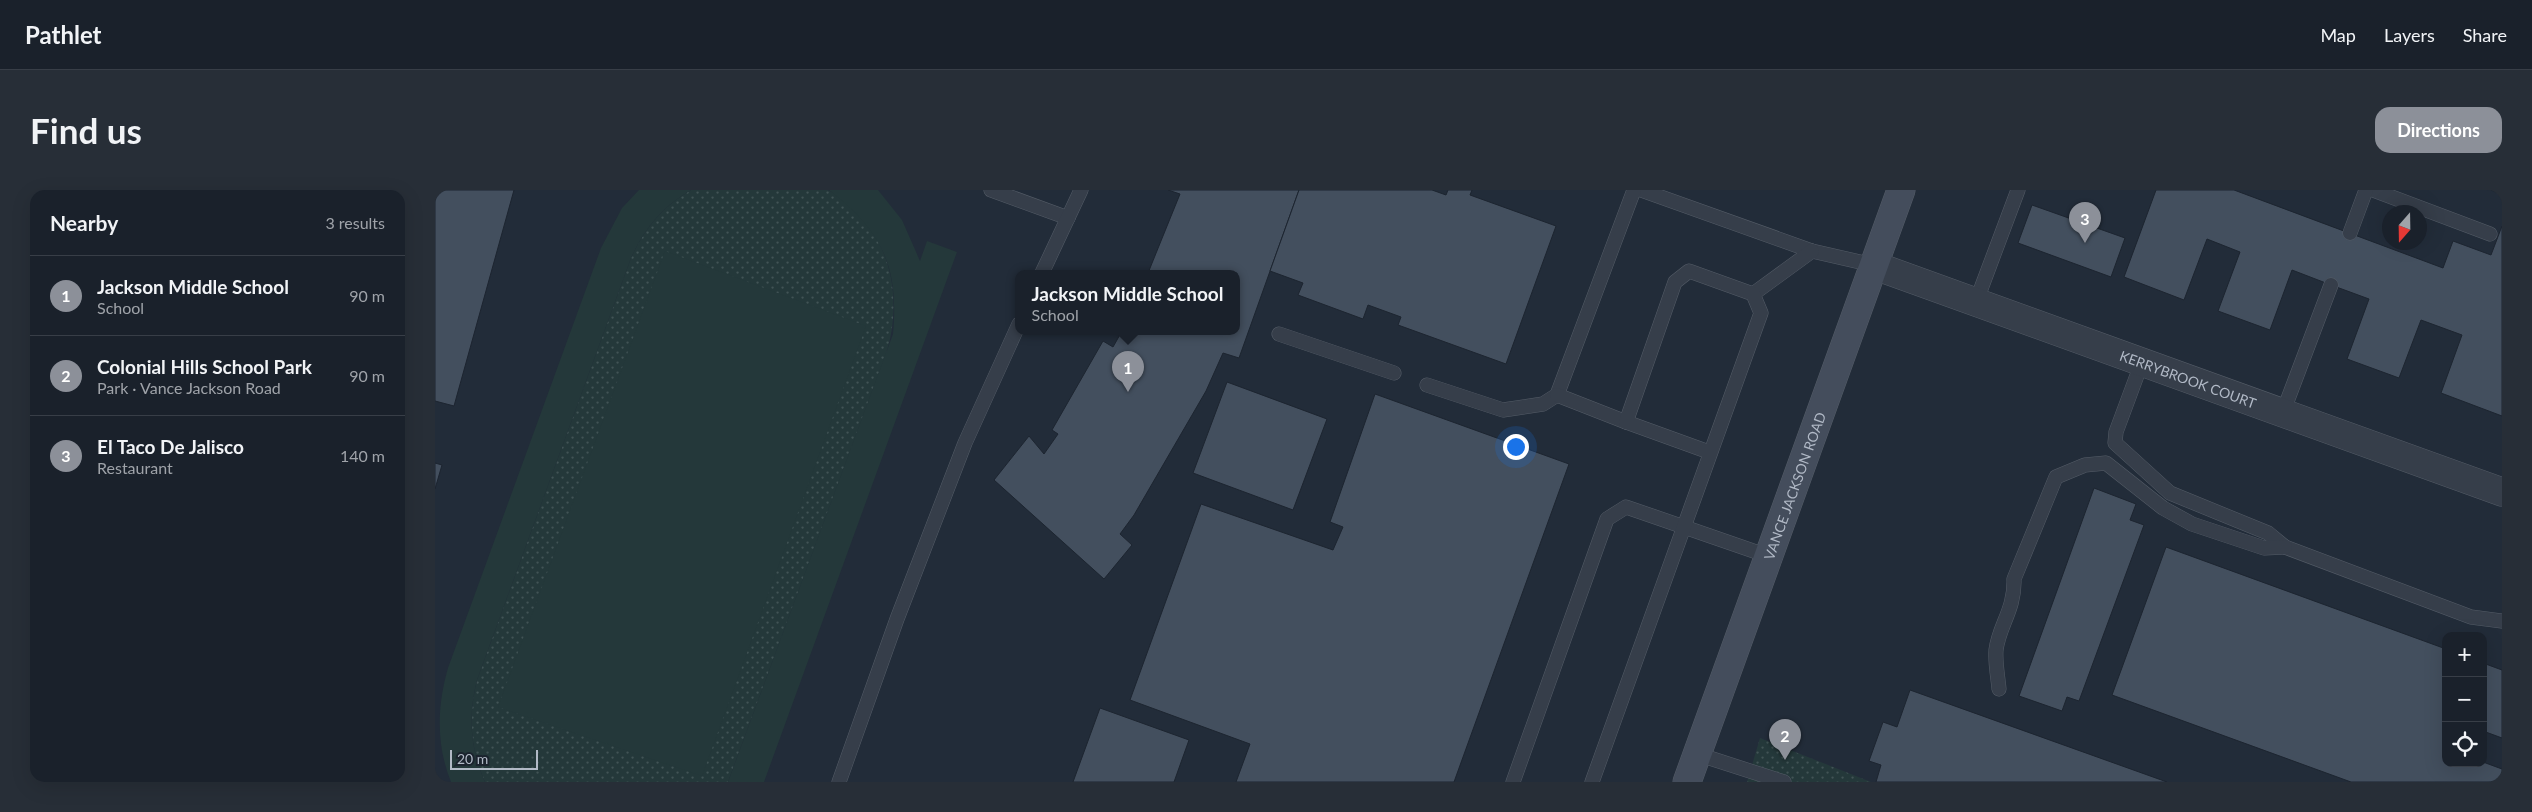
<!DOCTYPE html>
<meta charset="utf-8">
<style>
:root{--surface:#1a212b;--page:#272e37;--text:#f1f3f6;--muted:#9fa3a9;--line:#383e47;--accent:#8c9099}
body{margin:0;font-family:Lato,sans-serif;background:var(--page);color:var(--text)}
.controls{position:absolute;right:15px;bottom:15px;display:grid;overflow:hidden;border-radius:10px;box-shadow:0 5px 20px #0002}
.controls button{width:45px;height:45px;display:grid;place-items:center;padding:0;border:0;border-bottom:1px solid var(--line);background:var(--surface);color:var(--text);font:25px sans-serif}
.compass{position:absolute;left:1947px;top:15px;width:45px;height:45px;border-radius:50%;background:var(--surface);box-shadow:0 5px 20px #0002;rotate:200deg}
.scale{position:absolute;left:15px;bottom:12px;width:88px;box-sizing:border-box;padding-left:5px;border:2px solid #b1b9c6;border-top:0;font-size:14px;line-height:18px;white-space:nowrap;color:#b1b9c6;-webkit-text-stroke:4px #1b232e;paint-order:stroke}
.you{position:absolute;left:1080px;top:256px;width:18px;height:18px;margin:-12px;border:4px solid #fff;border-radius:50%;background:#1a73e8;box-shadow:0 0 0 8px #1a73e833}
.badge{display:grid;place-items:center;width:32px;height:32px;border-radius:50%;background:var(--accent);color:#fff;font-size:16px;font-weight:700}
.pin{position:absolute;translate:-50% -41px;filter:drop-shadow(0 1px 2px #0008)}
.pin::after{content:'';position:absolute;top:26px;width:18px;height:15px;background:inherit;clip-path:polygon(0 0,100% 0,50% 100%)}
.popup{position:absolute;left:580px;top:80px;width:225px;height:65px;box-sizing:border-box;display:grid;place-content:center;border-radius:10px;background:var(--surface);filter:drop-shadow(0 1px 4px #0005);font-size:16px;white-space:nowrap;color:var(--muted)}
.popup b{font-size:19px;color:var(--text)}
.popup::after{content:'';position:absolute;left:50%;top:100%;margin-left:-10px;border:10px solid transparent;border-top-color:var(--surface)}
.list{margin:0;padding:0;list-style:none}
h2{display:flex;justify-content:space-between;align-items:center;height:65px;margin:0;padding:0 20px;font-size:21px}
h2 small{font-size:16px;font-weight:400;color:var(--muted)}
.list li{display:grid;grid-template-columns:32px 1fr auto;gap:15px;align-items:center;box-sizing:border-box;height:80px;padding:0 20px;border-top:1px solid var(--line)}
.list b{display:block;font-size:19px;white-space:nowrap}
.list p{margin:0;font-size:16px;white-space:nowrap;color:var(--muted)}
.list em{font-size:16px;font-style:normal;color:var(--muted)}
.icon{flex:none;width:28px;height:28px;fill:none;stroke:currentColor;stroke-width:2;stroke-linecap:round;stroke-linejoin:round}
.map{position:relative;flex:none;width:2067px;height:592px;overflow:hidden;border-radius:15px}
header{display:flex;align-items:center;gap:30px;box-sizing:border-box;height:70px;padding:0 25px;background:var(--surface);border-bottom:1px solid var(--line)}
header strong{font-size:24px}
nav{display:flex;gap:28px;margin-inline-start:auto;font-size:18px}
.intro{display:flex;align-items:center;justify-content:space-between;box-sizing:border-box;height:120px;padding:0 30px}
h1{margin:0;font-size:35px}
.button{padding:12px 22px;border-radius:15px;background:var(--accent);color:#fff;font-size:18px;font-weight:700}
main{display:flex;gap:30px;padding:0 30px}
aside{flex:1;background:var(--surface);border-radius:15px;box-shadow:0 5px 20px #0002}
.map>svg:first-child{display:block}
.grass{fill:url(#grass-dots)}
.garden{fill:#24383a}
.building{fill:#434f5e;stroke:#1d2530}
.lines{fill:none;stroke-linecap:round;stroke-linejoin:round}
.service-casing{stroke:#545c67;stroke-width:15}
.minor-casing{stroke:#545c67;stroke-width:29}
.secondary-casing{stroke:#545c67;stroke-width:29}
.service{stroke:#363e4a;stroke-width:14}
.minor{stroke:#363e4a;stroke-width:28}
.secondary{stroke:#444d5c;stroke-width:28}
.labels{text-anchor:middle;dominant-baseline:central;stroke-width:4;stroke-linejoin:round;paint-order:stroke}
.street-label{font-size:14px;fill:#b1b9c6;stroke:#1b232e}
</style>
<header>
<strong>Pathlet</strong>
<nav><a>Map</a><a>Layers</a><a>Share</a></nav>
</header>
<div class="intro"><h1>Find us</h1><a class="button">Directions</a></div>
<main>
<aside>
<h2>Nearby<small>3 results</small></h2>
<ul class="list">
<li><span class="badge">1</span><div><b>Jackson Middle School</b><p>School</p></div><em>90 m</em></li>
<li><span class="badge">2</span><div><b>Colonial Hills School Park</b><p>Park · Vance Jackson Road</p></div><em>90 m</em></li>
<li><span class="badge">3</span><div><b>El Taco De Jalisco</b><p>Restaurant</p></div><em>140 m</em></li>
</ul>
</aside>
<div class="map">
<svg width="2067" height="592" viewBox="0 0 2067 592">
<defs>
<pattern id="grass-dots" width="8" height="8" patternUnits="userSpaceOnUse" patternTransform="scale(1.25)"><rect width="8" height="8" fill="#24383a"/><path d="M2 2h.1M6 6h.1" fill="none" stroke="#415355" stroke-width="1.8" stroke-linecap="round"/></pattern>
</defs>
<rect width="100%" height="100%" fill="#222c39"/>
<g class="grass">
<path d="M256,0C288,0 321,0 354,0C366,0 381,0 392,0C398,1 406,9 411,13C457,48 468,111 451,164L293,592H50C35,558 33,526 42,490L196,68C210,38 227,17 256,0Z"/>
<path d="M1325,548L1436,592H1312Z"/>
</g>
<g class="garden">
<path d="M204,0H256C227,17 210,38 196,68L42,490C33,526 35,558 50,592H16C1,555 2,516 13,478L166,58L187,18Z"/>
<path d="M394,0H443L467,30L485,71L492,51L522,62L329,592H293L458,144C464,76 447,41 394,0Z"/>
<path d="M230,61L431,136L267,586L63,517Z"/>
</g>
<g class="building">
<path d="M0,0H79L19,216L0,211Z"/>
<path d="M733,0H864L804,168L788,163L771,201L699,325L685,344L697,355L669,389L559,290L594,246L609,264L623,244L617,240L668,151L678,157L687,141H802V83H713L745,4Z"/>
<path d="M864,0H997L1011,5L1013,0H1037L1035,5L1121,36L1071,174L963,135L966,127L933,115L928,129L863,105L868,93L835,81Z"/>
<path d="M1721,0H1799L2008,78L2018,51L2056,65L2067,36V226L2006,203L2027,145L1986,130L1964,188L1912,169L1934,109L1896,95L1857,80L1835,140L1783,121L1805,62L1772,49L1749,110L1689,87Z"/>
<path d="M2056,0H2067V4Z"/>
<path d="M1597,15L1690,48L1676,87L1583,53Z"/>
<path d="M792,192L892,229L858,320L758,283Z"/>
<path d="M940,204L1134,274L1019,592H801L815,554L695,510L766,314L898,360L908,337L895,332Z"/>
<path d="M0,273L7,275L0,299Z"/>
<path d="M1659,298L1701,314L1695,330L1709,335L1644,511L1632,507L1627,521L1584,506Z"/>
<path d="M1731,357L2011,459V573L2048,572L2067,579V592H1916L1677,505Z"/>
<path d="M2048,473L2067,480V548L2048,541Z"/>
<path d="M1475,500L1732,592H1441L1446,575L1434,571L1448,532L1462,537Z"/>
<path d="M665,518L754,550L739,592H638Z"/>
</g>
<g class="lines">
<defs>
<g id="service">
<path d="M556,0L633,28"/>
<path d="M1206,0L1377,61L1438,75"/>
<path d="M1938,0L2055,44"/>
<path d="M1915,43L1931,0"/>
<path d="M607,83L646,0"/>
<path d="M1318,104L1377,61"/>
<path d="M1541,112L1583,0"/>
<path d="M844,144L959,183"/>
<path d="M1707,172L1681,242L1680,253L1735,303L1833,343L1850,357L2036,427L2067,431"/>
<path d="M992,195L1068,220L1108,214L1122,205L1199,0"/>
<path d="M1122,205L1191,232"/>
<path d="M1848,222L1896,95"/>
<path d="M1564,499C1563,487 1560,473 1561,460C1564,435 1580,420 1579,389L1621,287L1650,275L1671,273L1728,318L1757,334L1829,358L1850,357"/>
<path d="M1262,564L1349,592"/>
<path d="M404,592L462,429L530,253L584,134"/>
<path d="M1078,592L1172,329L1191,317L1333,366"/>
<path d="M1157,592L1326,123L1318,104L1254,81L1240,92L1191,232L1274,262"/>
</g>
<g id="minor">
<path id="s1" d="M1438,75L2067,302"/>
</g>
<g id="secondary">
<path id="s2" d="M1252,592L1466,0"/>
</g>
</defs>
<use href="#service" class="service-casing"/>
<use href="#minor" class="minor-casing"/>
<use href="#secondary" class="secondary-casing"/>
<use href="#service" class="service"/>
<use href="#minor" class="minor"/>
<use href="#secondary" class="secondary"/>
</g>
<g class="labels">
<g class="street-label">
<text stroke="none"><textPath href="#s1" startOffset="335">KERRYBROOK COURT</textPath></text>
<text stroke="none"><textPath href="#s2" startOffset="315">VANCE JACKSON ROAD</textPath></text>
</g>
</g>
</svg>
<div class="controls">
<button>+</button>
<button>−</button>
<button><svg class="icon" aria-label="locate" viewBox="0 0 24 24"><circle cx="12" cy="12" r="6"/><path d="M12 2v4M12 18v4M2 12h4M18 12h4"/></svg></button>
</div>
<svg class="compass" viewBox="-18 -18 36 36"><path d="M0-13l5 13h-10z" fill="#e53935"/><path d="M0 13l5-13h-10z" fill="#9fa3a9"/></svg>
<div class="scale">20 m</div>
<div class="you"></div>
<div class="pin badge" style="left:693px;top:202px">1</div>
<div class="popup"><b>Jackson Middle School</b>School</div>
<div class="pin badge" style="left:1350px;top:570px">2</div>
<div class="pin badge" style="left:1650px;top:53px">3</div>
</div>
</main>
